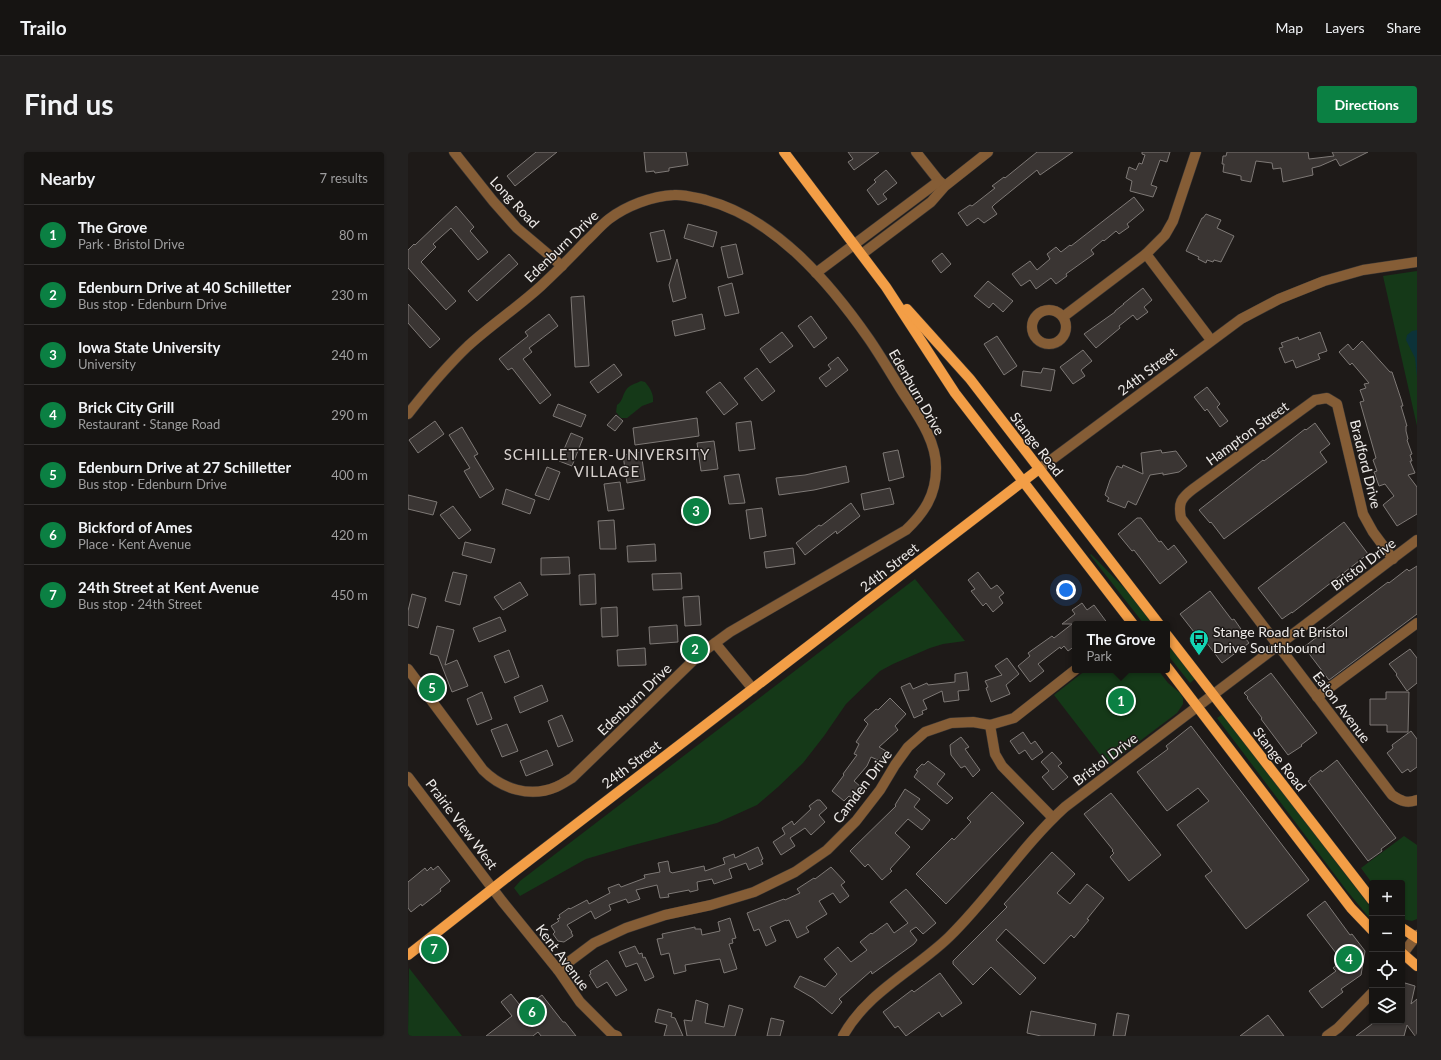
<!DOCTYPE html>
<meta charset="utf-8">
<style>
:root{--surface:#161412;--page:#232120;--text:#f1f3f6;--muted:#9e9e9f;--line:#353332;--accent:#0b8043}
body{margin:0;font-family:Lato,sans-serif;background:var(--page);color:var(--text)}
.controls{position:absolute;right:12px;bottom:12px;display:grid;overflow:hidden;border-radius:4px;box-shadow:0 1px 3px #0004}
.controls button{width:36px;height:36px;display:grid;place-items:center;padding:0;border:0;border-bottom:1px solid var(--line);background:var(--surface);color:var(--text);font:20px sans-serif}
.you{position:absolute;left:658px;top:438px;width:14px;height:14px;margin:-10px;border:3px solid #fff;border-radius:50%;background:#1a73e8;box-shadow:0 0 0 6px #1a73e833}
.badge{display:grid;place-items:center;width:26px;height:26px;border-radius:50%;background:var(--accent);color:#fff;font-size:13px;font-weight:700}
.pin{position:absolute;translate:-50% -50%;border:2px solid #fff;box-shadow:0 1px 4px #0006}
.popup{position:absolute;left:664px;top:469px;width:98px;height:52px;box-sizing:border-box;display:grid;place-content:center;border-radius:4px;background:var(--surface);filter:drop-shadow(0 1px 3px #0005);font-size:13px;white-space:nowrap;color:var(--muted)}
.popup b{font-size:15px;color:var(--text)}
.popup::after{content:'';position:absolute;left:50%;top:100%;margin-left:-8px;border:8px solid transparent;border-top-color:var(--surface)}
.list{margin:0;padding:0;list-style:none}
h2{display:flex;justify-content:space-between;align-items:center;height:52px;margin:0;padding:0 16px;font-size:17px}
h2 small{font-size:13px;font-weight:400;color:var(--muted)}
.list li{display:grid;grid-template-columns:26px 1fr auto;gap:12px;align-items:center;box-sizing:border-box;height:60px;padding:0 16px;border-top:1px solid var(--line)}
.list b{display:block;font-size:15px;white-space:nowrap}
.list p{margin:0;font-size:13px;white-space:nowrap;color:var(--muted)}
.list em{font-size:13px;font-style:normal;color:var(--muted)}
.icon{flex:none;width:22px;height:22px;fill:none;stroke:currentColor;stroke-width:2;stroke-linecap:round;stroke-linejoin:round}
.map{position:relative;flex:none;width:1009px;height:884px;overflow:hidden;border-radius:4px}
header{display:flex;align-items:center;gap:24px;box-sizing:border-box;height:56px;padding:0 20px;background:var(--surface);border-bottom:1px solid var(--line)}
header strong{font-size:19px}
nav{display:flex;gap:22px;margin-inline-start:auto;font-size:14px}
.intro{display:flex;align-items:center;justify-content:space-between;box-sizing:border-box;height:96px;padding:0 24px}
h1{margin:0;font-size:28px}
.button{padding:10px 18px;border-radius:4px;background:var(--accent);color:#fff;font-size:14px;font-weight:700}
main{display:flex;gap:24px;padding:0 24px}
aside{flex:1;background:var(--surface);border-radius:4px;box-shadow:0 1px 3px #0004}
.map>svg:first-child{display:block}
.green{fill:#153918}
.water{fill:#0c3239}
.building{fill:#3a3533;stroke:#7e7976}
.lines{fill:none;stroke-linecap:round;stroke-linejoin:round}
.minor-casing{stroke:#3b3735;stroke-width:11}
.major-casing{stroke:#3b3735;stroke-width:11}
.minor{stroke:#855d36;stroke-width:10}
.major{stroke:#f39e46;stroke-width:10}
.labels{text-anchor:middle;dominant-baseline:central;stroke-width:3;stroke-linejoin:round;paint-order:stroke}
.street-label{font-size:14px;fill:#edeae8;stroke:#1e1a18}
.poi-label{font-size:14px;fill:#edeae8;stroke:#1e1a18;text-anchor:start}
.neighbourhood-label{font-size:15px;letter-spacing:1px;fill:#d7d1ce;stroke:#1e1a18}
</style>
<header>
<strong>Trailo</strong>
<nav><a>Map</a><a>Layers</a><a>Share</a></nav>
</header>
<div class="intro"><h1>Find us</h1><a class="button">Directions</a></div>
<main>
<aside>
<h2>Nearby<small>7 results</small></h2>
<ul class="list">
<li><span class="badge">1</span><div><b>The Grove</b><p>Park · Bristol Drive</p></div><em>80 m</em></li>
<li><span class="badge">2</span><div><b>Edenburn Drive at 40 Schilletter</b><p>Bus stop · Edenburn Drive</p></div><em>230 m</em></li>
<li><span class="badge">3</span><div><b>Iowa State University</b><p>University</p></div><em>240 m</em></li>
<li><span class="badge">4</span><div><b>Brick City Grill</b><p>Restaurant · Stange Road</p></div><em>290 m</em></li>
<li><span class="badge">5</span><div><b>Edenburn Drive at 27 Schilletter</b><p>Bus stop · Edenburn Drive</p></div><em>400 m</em></li>
<li><span class="badge">6</span><div><b>Bickford of Ames</b><p>Place · Kent Avenue</p></div><em>420 m</em></li>
<li><span class="badge">7</span><div><b>24th Street at Kent Avenue</b><p>Bus stop · 24th Street</p></div><em>450 m</em></li>
</ul>
</aside>
<div class="map">
<svg width="1009" height="884" viewBox="0 0 1009 884">
<rect width="100%" height="100%" fill="#1e1a18"/>
<g class="green">
<path d="M1009,119V274L975,124Z"/>
<path d="M233,229L237,230C242,236 246,242 245,250L234,254L219,266H213L208,260L209,253C215,249 214,244 218,238C221,233 227,232 233,229Z"/>
<path d="M683,402L725,445L746,472H736L682,403Z"/>
<path d="M507,427L557,489L535,492L522,496L485,512L472,519L438,552L416,584L395,611L370,635L349,653L309,671L222,694L178,707L112,744L106,736L112,729Z"/>
<path d="M759,489L788,526L782,531L759,502Z"/>
<path d="M678,518H750L760,531L772,541L775,546V552L769,561L700,613L646,543Z"/>
<path d="M815,562L964,757V769L939,739L809,566Z"/>
<path d="M996,684L1009,693V767L1004,769L994,767V731H964L953,716Z"/>
<path d="M1,816L54,884H0Z"/>
</g>
<path class="water" d="M1009,178V225L1007,206L998,188L999,183L1004,179Z"/>
<g class="building">
<path d="M128,0H149L107,34L99,24Z"/>
<path d="M236,0H278L280,13L261,16V19L247,21L246,19L238,20Z"/>
<path d="M440,0H471L446,18L440,10L445,7Z"/>
<path d="M629,0H665L632,23L629,18L587,52L584,55L589,62L576,71L570,66L559,74L550,61L562,53L564,54L587,36L584,34L596,25L597,26Z"/>
<path d="M734,0H762L759,10L752,8L743,33L749,35L745,45L722,39L724,29L718,26L721,15L728,18L731,11L734,12L737,3L734,2Z"/>
<path d="M819,0H900L901,7L926,4L924,0H960L932,14L928,7L912,14L904,16L905,23L875,30L873,16L865,17L864,11L848,9L843,30L833,28V24L815,20L816,12H814L815,4H818Z"/>
<path d="M478,18L489,31L475,42L479,47L470,53L459,38L468,30L466,28Z"/>
<path d="M726,45L736,58L719,72L721,75L711,82L708,79L696,89L695,88L683,98L686,102L658,122L659,124L648,132L643,126L628,137L622,128L613,134L604,122L622,109L629,118L642,107L639,102L648,95L653,100L662,93L663,94Z"/>
<path d="M48,54L66,75L62,79L80,100L70,108L43,76L25,92L28,95L13,110L48,149L38,158L0,116V98L6,92L7,93Z"/>
<path d="M798,62L813,68L809,76L826,84L813,110L806,108L805,110L799,108L798,111L790,107L791,105L778,99L794,66H795Z"/>
<path d="M280,72L309,80L305,95L276,86Z"/>
<path d="M256,78L263,107L249,110L242,81Z"/>
<path d="M328,92L335,122L320,126L313,95Z"/>
<path d="M534,101L543,112L533,121L524,109Z"/>
<path d="M101,102L110,112L69,149L60,139Z"/>
<path d="M269,107L278,146L265,150L261,133Z"/>
<path d="M580,129L605,149L595,160L585,151L581,156L566,144Z"/>
<path d="M324,131L331,161L317,164L310,135Z"/>
<path d="M735,136L744,148L736,155L740,160L729,168L725,163L711,174L712,176L688,196L676,182L707,160V159L716,152H715Z"/>
<path d="M176,144L181,214L167,215L163,145Z"/>
<path d="M0,152L32,187L22,196L0,171Z"/>
<path d="M141,162L150,174L121,196L124,200L115,207L143,243L132,252L104,216L100,218L91,207L120,184L117,180Z"/>
<path d="M294,162L297,177L267,184L264,169Z"/>
<path d="M403,164L419,186L406,196L390,174Z"/>
<path d="M374,180L385,194L362,211L352,197Z"/>
<path d="M912,180L919,199L910,202L912,207L888,216L885,208L877,211L871,196L875,195L873,191L890,185L891,188Z"/>
<path d="M589,184L609,214L596,223L576,192Z"/>
<path d="M954,189L982,220H984L993,247L995,254H993L999,274H998V279L1000,287L999,288L1004,302L1002,303L1004,309H1002L1007,321L1000,323L1009,335V362L989,374L975,353L986,344L977,332L971,334L966,320L969,319L965,308L968,306L952,250L956,249L952,238L958,236L956,232L961,231L944,211L942,213L931,200L940,192L945,198Z"/>
<path d="M675,198L684,209L673,218L677,224L665,232L652,215Z"/>
<path d="M430,205L440,218L418,235L411,226L423,217L420,213Z"/>
<path d="M206,212L214,223L190,241L182,230Z"/>
<path d="M349,216L367,239L354,249L336,226Z"/>
<path d="M635,216L647,218L643,239L613,234L615,219L633,221Z"/>
<path d="M312,230L330,252L316,263L298,240Z"/>
<path d="M799,235L812,252L809,255L820,269L812,275L799,257L797,259L786,245Z"/>
<path d="M150,252L178,263L173,275L145,264Z"/>
<path d="M208,263L215,269L207,279L199,273Z"/>
<path d="M289,266L291,284L227,293L225,276Z"/>
<path d="M27,269L36,282L10,301L1,288Z"/>
<path d="M343,269L347,297L331,299L328,271Z"/>
<path d="M907,271L922,292L912,300L919,310L816,387L803,370L802,371L791,358L855,308L856,309L897,277L898,278Z"/>
<path d="M54,275L70,302L66,304L86,337L72,346L56,319L62,316L41,283Z"/>
<path d="M163,281L175,286L164,314L151,309Z"/>
<path d="M306,289L310,317L293,319L289,291Z"/>
<path d="M490,298L496,325L481,329L475,301Z"/>
<path d="M753,298L754,301L768,299L779,314L771,320L755,323V321L742,323L728,353L720,349L717,356L699,349L701,346L697,343L702,328L709,314L714,316L715,313L735,322L733,301Z"/>
<path d="M233,300L237,328L219,331L215,303Z"/>
<path d="M438,314L441,330L406,338L371,343L368,326L397,323Z"/>
<path d="M139,315L152,320L141,348L127,343Z"/>
<path d="M331,322L337,351L321,352L316,324Z"/>
<path d="M212,330L216,357L200,359L196,332Z"/>
<path d="M482,336L486,352L456,358L453,342Z"/>
<path d="M98,337L127,348L122,362L94,352Z"/>
<path d="M0,343L29,350L25,363L0,357Z"/>
<path d="M443,351L452,364L429,382L428,379L397,403L388,391L411,373L413,374Z"/>
<path d="M45,354L63,378L51,387L32,363Z"/>
<path d="M354,356L358,384L342,387L338,358Z"/>
<path d="M729,366H733L751,390L753,389L760,398L766,393L779,410L752,432L726,398L724,399L710,382Z"/>
<path d="M206,368L208,397H192L190,369Z"/>
<path d="M936,370L960,402L884,461V460L874,467L850,436Z"/>
<path d="M57,390L87,397L83,411L54,403Z"/>
<path d="M247,392L248,409L220,410L219,394Z"/>
<path d="M385,396L387,412L358,416L356,400Z"/>
<path d="M161,405L162,422L133,423V406Z"/>
<path d="M1009,414V462L921,528L896,495L914,481V480L980,430L981,431L999,417L1001,419Z"/>
<path d="M45,420L59,423L52,453L37,449Z"/>
<path d="M570,420L583,437L589,433L596,441L591,445L595,451L585,460L578,451L575,454L563,439L567,437L560,428Z"/>
<path d="M273,421L274,437L245,438L244,422Z"/>
<path d="M187,422L188,452L172,453L171,423Z"/>
<path d="M112,430L120,443L95,458L86,445Z"/>
<path d="M802,439L824,468L826,467L835,480V483L841,491L814,511L789,478L786,480L772,462Z"/>
<path d="M4,442L18,446L10,476L0,473V459Z"/>
<path d="M291,444L293,473L277,474L275,445Z"/>
<path d="M674,451L679,458L686,453L700,472H667V494L660,499L656,494L653,497L652,495L630,512L636,519L622,530L610,514L622,504L620,501L644,484L646,486L664,472H654L667,462L664,458Z"/>
<path d="M209,455L210,484L194,485L193,456Z"/>
<path d="M92,465L98,479L71,490L65,476Z"/>
<path d="M269,473L270,490L242,492L241,475Z"/>
<path d="M29,474L46,478L37,513L49,508L60,534L44,540L30,504L22,502Z"/>
<path d="M237,496L238,513L210,514L209,498Z"/>
<path d="M1002,497L1009,506V531L999,539L988,523L989,522L981,512Z"/>
<path d="M101,498L111,525L97,531L86,504Z"/>
<path d="M599,506L611,522L598,533L602,542L583,550L578,536L580,535L577,529L594,523L587,514Z"/>
<path d="M559,520L561,538L550,539L551,548L536,550L534,539L515,548L519,557L514,559L515,562L506,566L493,535L502,531L505,537L519,531L520,533L547,530V522Z"/>
<path d="M863,521L909,581L893,593L894,594L880,603L853,567L854,566L839,546L840,545L836,541Z"/>
<path d="M134,533L140,549L112,561L106,545Z"/>
<path d="M74,540L84,567L69,573L59,547Z"/>
<path d="M978,540H1001L1000,580H979V573H962V547H978Z"/>
<path d="M482,546L498,562L487,574L490,578L471,595L478,599L472,609L463,605L459,614L446,629L453,635L444,646L441,644L436,649L424,639L436,623L435,622L449,603L446,602L451,592L448,590L460,572L456,568L468,557L470,558Z"/>
<path d="M154,563L165,589L150,595L140,569Z"/>
<path d="M99,572L110,599L94,605L83,578Z"/>
<path d="M783,574L901,728L838,777L797,724L804,719L769,673L801,649L790,636L759,659L729,620L760,597L758,594Z"/>
<path d="M1003,579L1009,587V615L1002,620L1000,617L994,621L979,601L985,596L984,593Z"/>
<path d="M615,580L623,592L627,589L635,600L624,608L617,598L611,602L602,589Z"/>
<path d="M553,585L561,595L557,597L572,618L565,625L557,614L553,616L543,603L542,593Z"/>
<path d="M139,598L145,613L118,624L112,609Z"/>
<path d="M644,600L654,611L650,614L660,625L645,638L634,625L641,619L633,610Z"/>
<path d="M929,608L988,686L973,697L974,699L960,709L900,629L902,628V626L913,618L914,620Z"/>
<path d="M520,609L537,622L529,632L545,646L539,652L506,625L510,619L508,618L514,612L516,613Z"/>
<path d="M497,637L512,647L506,655L522,668L514,678L500,667L487,681L502,695L482,717L484,719L474,728L460,712L457,715L442,699L488,654L487,653Z"/>
<path d="M584,640L616,671L538,752L508,722L544,686L546,688L563,670L559,666Z"/>
<path d="M703,641L753,703L721,729L702,705L706,701L704,699L705,698L676,662Z"/>
<path d="M409,648H412L419,656L411,663L417,670L403,683L397,676L382,686L387,694L373,703L365,690L377,682L374,676L384,669L386,673L403,657L401,654Z"/>
<path d="M350,695L355,707L353,708L355,712L341,718L338,711L321,717L324,726L306,732L304,727L289,730L290,738L282,740L281,738L260,742L261,745L252,746L249,733L228,738L232,747L220,751L218,747L201,753L203,758L187,767L183,759L159,773L164,780H163L165,784L156,790L150,789L145,782L147,780L143,774L151,769L149,767L152,766L151,763L161,756L162,757L179,748L181,752L202,741L200,736L211,732L213,735L237,726L236,723L252,720L250,711L260,709L262,720H263L264,721L296,714L297,719L317,712L315,706L326,702L327,706Z"/>
<path d="M644,700L667,722L649,741L662,752L679,732L696,746L679,767L681,768L666,786L663,783L636,812L598,777L588,788L628,826L612,843L583,815L565,833L545,812V809L599,755L596,752Z"/>
<path d="M30,714L42,729L32,737L33,739L14,754L13,752L3,760L0,756V730L17,716L19,719L23,715L25,718Z"/>
<path d="M423,715L437,730L433,733L441,744L432,751L425,741L411,749L419,762L398,775L401,780L389,786L381,768L378,769V768L362,775L368,789L358,794L351,777L346,779L339,761L376,747L377,748L392,741L389,737L406,726L407,727Z"/>
<path d="M498,737L528,771L515,782L508,775L502,779L509,788L506,792L464,822L463,819L431,847L434,850L424,862L405,846L386,835L392,824L417,835L429,822L416,807L430,795L443,810L459,798L452,790L463,781L464,782L479,771L486,781L500,771L482,750Z"/>
<path d="M917,749L942,783L944,782L957,799L953,823L933,837L935,840L914,856L901,839L928,819L925,816L934,809L899,763Z"/>
<path d="M322,766L328,786L324,787L325,791L321,792L329,817L316,821L312,807L277,813L278,819L266,822L261,801L253,803L249,787L255,786L254,782L287,775V777H293L294,783L312,779L310,770Z"/>
<path d="M227,794L231,802L234,801L235,806L237,805L246,825L237,829L229,811L218,815L211,800Z"/>
<path d="M199,808L219,838L208,844L199,830L189,836L181,823L183,822L182,819Z"/>
<path d="M532,821L554,851L534,865L531,860L498,884L490,874L487,876L475,860L504,838L506,840Z"/>
<path d="M997,831L1007,834L1003,852L1009,847V884H1007L999,873L996,884H948L968,869H994V843Z"/>
<path d="M103,842L115,857L134,843L155,870H157L168,884H133L130,880L125,884H78L104,864L93,850Z"/>
<path d="M288,848L300,852L297,871L316,875L321,853L335,857L327,884H279L276,868L284,869Z"/>
<path d="M250,857L264,861L263,865L267,866L275,884H256L259,873L247,870Z"/>
<path d="M623,859L688,872L686,884H633L619,881Z"/>
<path d="M709,861L721,863L717,884H705Z"/>
<path d="M860,863L876,884H832Z"/>
<path d="M363,866L376,869L372,884H359Z"/>
</g>
<g class="lines">
<defs>
<g id="minor">
<path d="M46,0L85,49L109,76L154,114"/>
<path d="M508,0L531,29L536,33"/>
<path d="M454,102L523,50L537,34L580,0"/>
<path d="M738,102L803,188"/>
<path d="M408,121L531,29"/>
<circle cx="641" cy="175" r="17"/>
<path d="M655,165L738,102L757,83L765,69L788,0"/>
<path d="M0,262C18,239 38,215 60,194C83,173 110,155 133,134C148,120 163,105 177,90C185,83 192,74 201,67C218,54 244,44 266,43C276,42 288,46 298,48C367,66 422,131 461,187C472,203 482,220 492,236C507,260 529,287 528,317C528,343 516,361 498,378L322,480L292,502L164,626C159,629 153,633 148,635C122,646 94,637 75,618L0,517"/>
<path d="M631,317L833,167L871,147L916,129L955,118L1009,110"/>
<path d="M985,407L965,380L955,362L929,252L919,246L907,248L785,337C773,346 770,351 773,366L984,643C993,649 999,652 1009,648"/>
<path d="M307,491L345,537"/>
<path d="M909,545L1009,471"/>
<path d="M582,573L587,602L594,614L645,666"/>
<path d="M0,625L94,749L150,818L172,850L204,882L209,884"/>
<path d="M994,803L1009,783"/>
<path d="M150,818L186,791L218,776L257,763L303,753L346,740L387,720L419,698L448,669L472,638L487,613L500,595L517,580L543,571L565,570L582,573L606,566L667,518"/>
<path d="M435,884C459,840 507,818 541,785C583,744 614,694 657,655L1009,388"/>
<path d="M919,884L930,876L964,841"/>
</g>
<g id="major">
<path d="M376,0L478,135L547,241L725,472"/>
<path d="M499,157L562,227L751,472"/>
<path d="M759,483L964,748"/>
<path d="M759,515L943,756L964,778"/>
<path d="M994,776L1009,786"/>
<path d="M994,801L1009,814"/>
<path d="M0,803L102,723L631,317"/>
</g>
</defs>
<use href="#minor" class="minor-casing"/>
<use href="#major" class="major-casing"/>
<use href="#minor" class="minor"/>
<use href="#major" class="major"/>
</g>
<defs>
<symbol id="bus-pin" viewBox="-11 -11 22 30"><path d="M0 17L-7.5 6A9.5 9.5 0 1 1 7.5 6Z" fill="#13d5b4" stroke="#1e1a18"/><path d="M-5-6H5V4H4V6H2V4H-2V6H-4V4H-5ZM-3.5-4V0h7V-4ZM-3.5 1.2v1.5H-2V1.2ZM2 1.2v1.5H3.5V1.2Z" fill="#111"/></symbol>
</defs>
<g fill-rule="evenodd">
<use href="#bus-pin" x="780" y="476" width="22" height="30"/>
</g>
<g class="labels">
<g class="street-label">
<text transform="translate(107 50) rotate(47)">Long Road</text>
<text transform="translate(153 94) rotate(-44)">Edenburn Drive</text>
<text transform="translate(739 219) rotate(-37)">24th Street</text>
<text transform="translate(509 240) rotate(60)">Edenburn Drive</text>
<text transform="translate(839 281) rotate(-36)">Hampton Street</text>
<text transform="translate(629 292) rotate(52)">Stange Road</text>
<text transform="translate(958 312) rotate(76)">Bradford Drive</text>
<text transform="translate(955 412) rotate(-37)">Bristol Drive</text>
<text transform="translate(481 415) rotate(-38)">24th Street</text>
<text transform="translate(226 547) rotate(-44)">Edenburn Drive</text>
<text transform="translate(934 555) rotate(53)">Eaton Avenue</text>
<text transform="translate(697 607) rotate(-37)">Bristol Drive</text>
<text transform="translate(872 607) rotate(52)">Stange Road</text>
<text transform="translate(223 612) rotate(-37)">24th Street</text>
<text transform="translate(454 634) rotate(-53)">Camden Drive</text>
<text transform="translate(54 672) rotate(53)">Prairie View West</text>
<text transform="translate(155 805) rotate(53)">Kent Avenue</text>
</g>
<g class="poi-label">
<text x="805" y="479">Stange Road at Bristol<tspan x="805" dy="16">Drive Southbound</tspan></text>
</g>
<g class="neighbourhood-label">
<text x="199" y="302">SCHILLETTER-UNIVERSITY<tspan x="199" dy="17">VILLAGE</tspan></text>
</g>
</g>
</svg>
<div class="controls">
<button>+</button>
<button>−</button>
<button><svg class="icon" aria-label="locate" viewBox="0 0 24 24"><circle cx="12" cy="12" r="6"/><path d="M12 2v4M12 18v4M2 12h4M18 12h4"/></svg></button>
<button><svg class="icon" aria-label="layers" viewBox="0 0 24 24"><path d="M12 4l9 5-9 5-9-5zM3 14l9 5 9-5"/></svg></button>
</div>
<div class="you"></div>
<div class="pin badge" style="left:713px;top:549px">1</div>
<div class="popup"><b>The Grove</b>Park</div>
<div class="pin badge" style="left:287px;top:497px">2</div>
<div class="pin badge" style="left:288px;top:359px">3</div>
<div class="pin badge" style="left:941px;top:807px">4</div>
<div class="pin badge" style="left:24px;top:536px">5</div>
<div class="pin badge" style="left:124px;top:860px">6</div>
<div class="pin badge" style="left:26px;top:797px">7</div>
</div>
</main>
